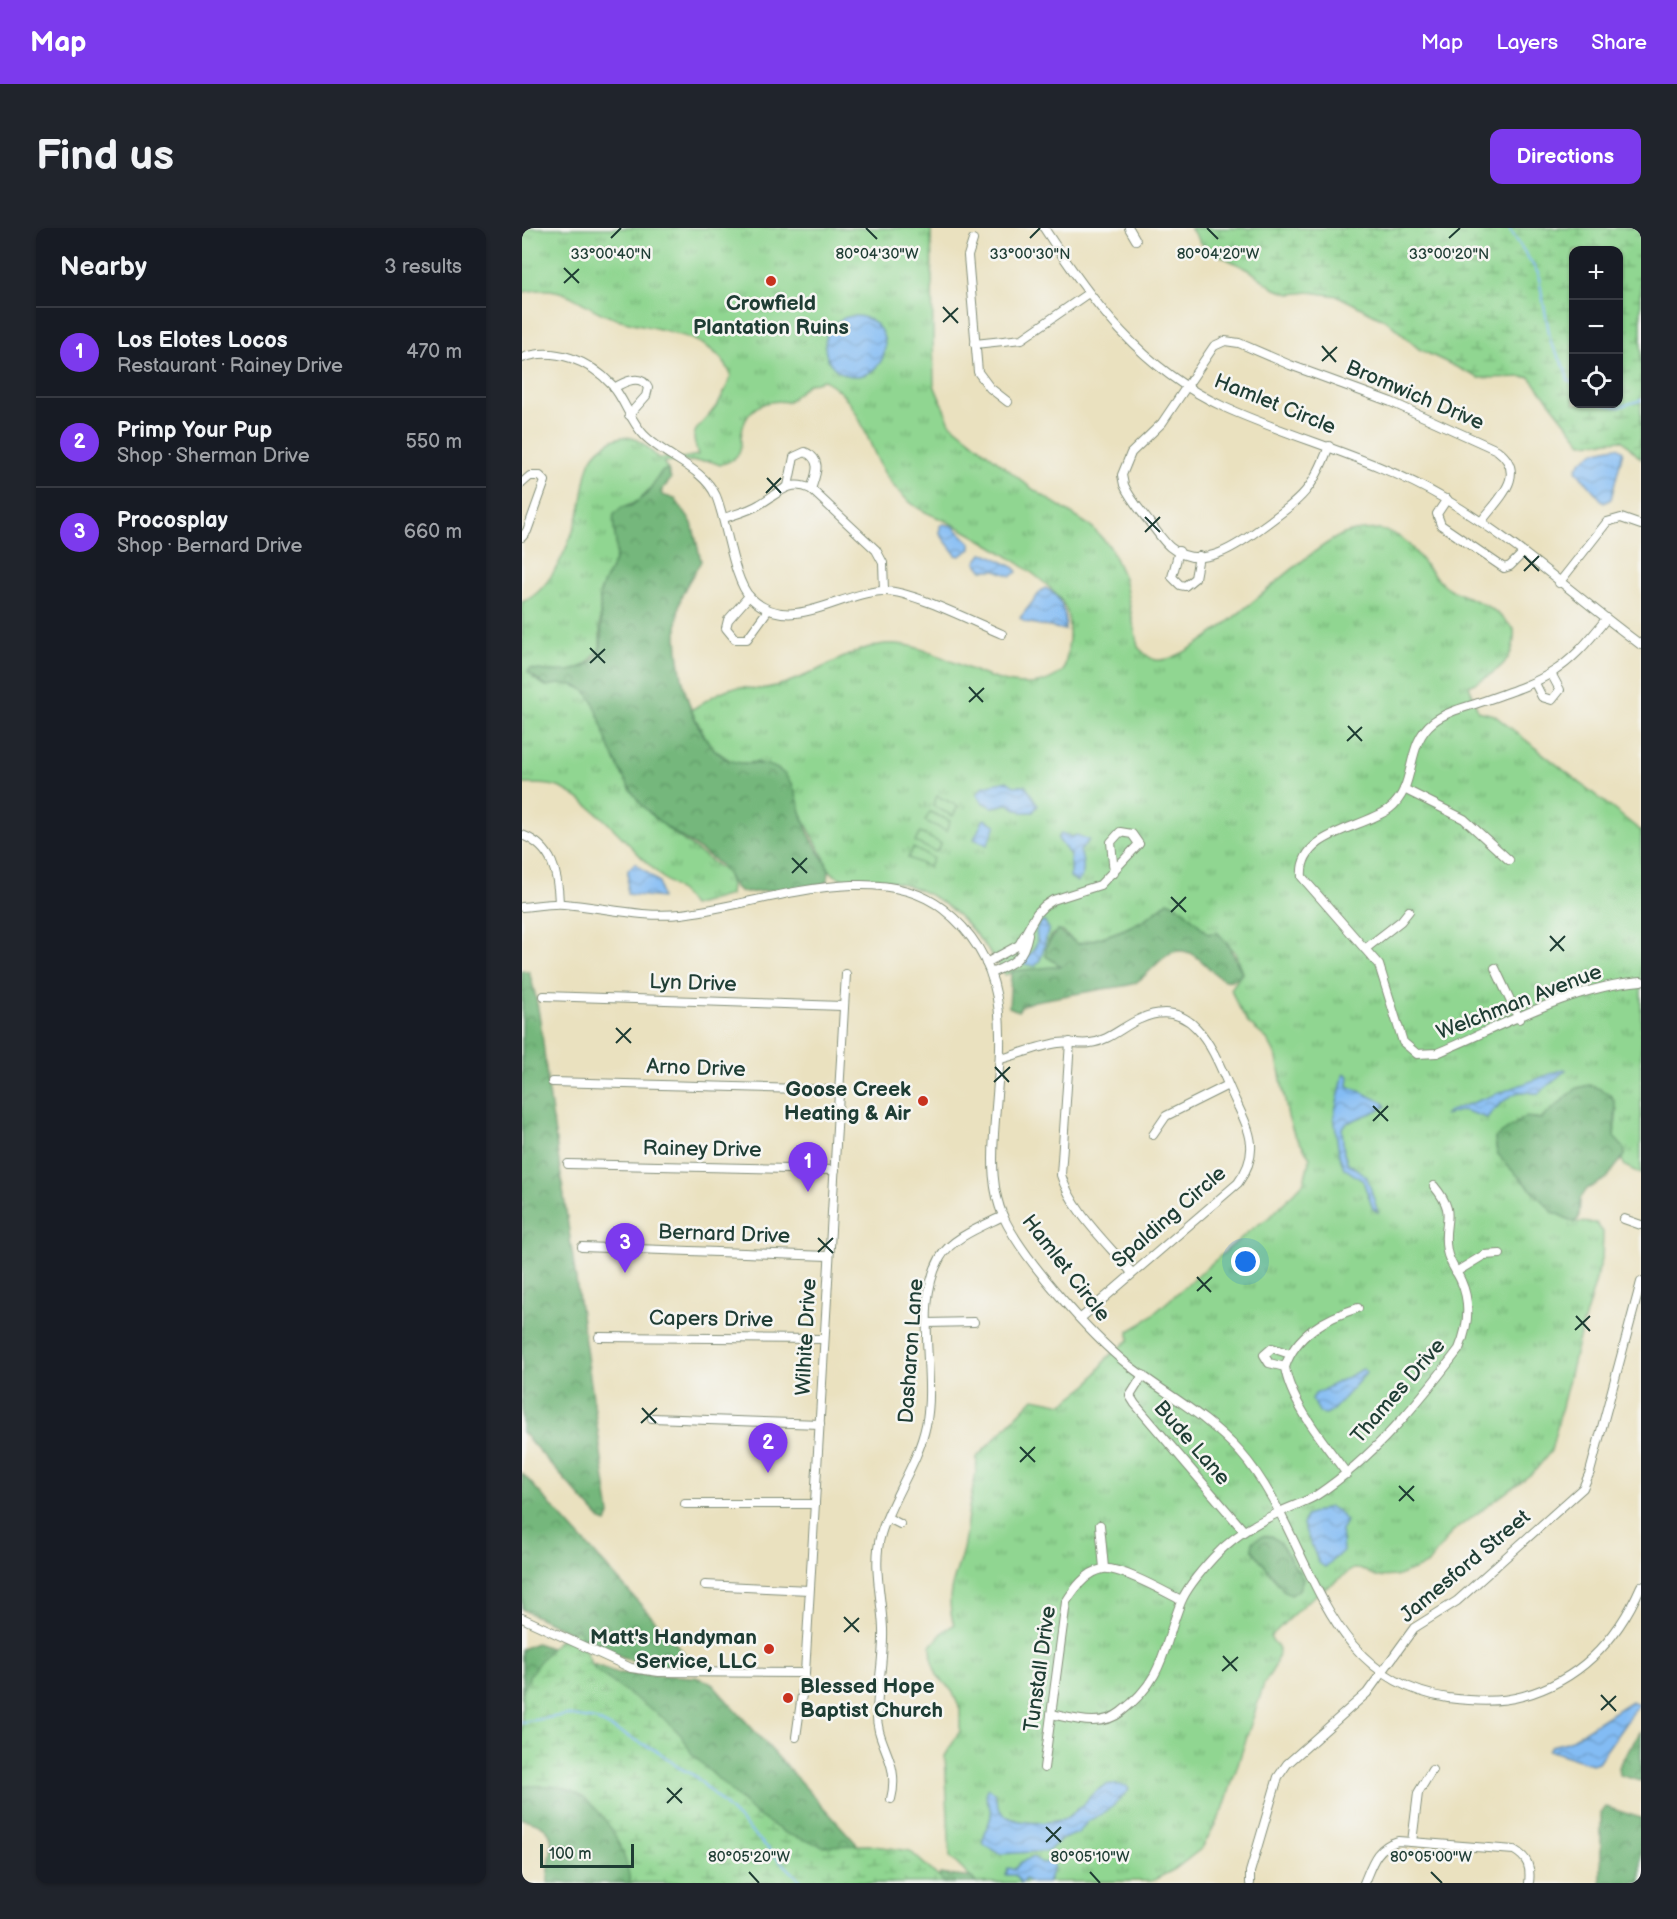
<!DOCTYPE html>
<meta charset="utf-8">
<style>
:root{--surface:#171b24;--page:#20242c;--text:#f1f3f6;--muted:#9ea1a6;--line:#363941;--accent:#7c3aed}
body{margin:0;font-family:"Balsamiq Sans",sans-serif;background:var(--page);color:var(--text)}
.controls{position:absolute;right:18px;top:18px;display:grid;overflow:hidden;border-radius:12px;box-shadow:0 2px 4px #0004}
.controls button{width:54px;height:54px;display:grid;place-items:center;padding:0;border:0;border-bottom:2px solid var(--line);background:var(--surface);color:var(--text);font:30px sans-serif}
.scale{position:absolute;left:18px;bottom:15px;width:94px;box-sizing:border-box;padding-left:6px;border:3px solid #1f3d34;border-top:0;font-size:16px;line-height:21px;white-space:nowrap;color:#1f3d34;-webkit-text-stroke:4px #f6f6f2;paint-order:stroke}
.you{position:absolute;left:724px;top:1034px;width:21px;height:21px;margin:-15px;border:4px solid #fff;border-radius:50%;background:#1a73e8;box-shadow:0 0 0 9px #1a73e833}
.badge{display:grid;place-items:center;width:39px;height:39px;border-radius:50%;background:var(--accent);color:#fff;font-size:20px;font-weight:700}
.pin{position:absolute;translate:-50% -50px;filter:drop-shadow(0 2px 3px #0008)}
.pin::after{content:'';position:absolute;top:32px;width:21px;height:18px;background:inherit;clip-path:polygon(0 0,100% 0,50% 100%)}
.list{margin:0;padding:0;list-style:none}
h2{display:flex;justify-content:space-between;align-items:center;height:78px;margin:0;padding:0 24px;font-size:26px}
h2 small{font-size:20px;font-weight:400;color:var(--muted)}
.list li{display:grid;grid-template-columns:39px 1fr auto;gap:18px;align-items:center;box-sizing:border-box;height:90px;padding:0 24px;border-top:2px solid var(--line)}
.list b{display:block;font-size:22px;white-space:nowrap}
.list p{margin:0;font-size:20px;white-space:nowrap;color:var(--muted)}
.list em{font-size:20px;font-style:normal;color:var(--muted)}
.icon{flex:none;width:33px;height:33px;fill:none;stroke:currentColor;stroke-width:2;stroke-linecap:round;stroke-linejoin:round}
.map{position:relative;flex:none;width:1119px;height:1655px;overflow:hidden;border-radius:12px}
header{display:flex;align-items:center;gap:36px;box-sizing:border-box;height:84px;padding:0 30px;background:var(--accent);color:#fff}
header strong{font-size:28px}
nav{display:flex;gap:33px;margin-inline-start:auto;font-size:21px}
.intro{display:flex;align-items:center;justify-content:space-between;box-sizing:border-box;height:144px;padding:0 36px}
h1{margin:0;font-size:42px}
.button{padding:15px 27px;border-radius:12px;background:var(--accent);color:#fff;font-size:21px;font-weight:700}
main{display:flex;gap:36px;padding:0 36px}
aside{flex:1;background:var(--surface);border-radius:12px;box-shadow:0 2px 4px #0004}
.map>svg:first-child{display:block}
.grass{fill:url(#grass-tufts);stroke:#588a62;stroke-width:1.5}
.forest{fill:url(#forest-crowns);stroke:#4a7a58;stroke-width:1.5}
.wetland{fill:url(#wetland-marsh);stroke:#588a62;stroke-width:1.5;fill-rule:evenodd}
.garden{fill:#90d691;stroke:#588a62;stroke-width:1.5}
.water{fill:url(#water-waves);stroke:#517c94;stroke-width:1.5}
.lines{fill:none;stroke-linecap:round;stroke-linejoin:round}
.stream{stroke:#83bcf4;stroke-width:2}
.minor-casing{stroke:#848f7a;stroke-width:10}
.minor{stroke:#fff;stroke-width:8}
.ticks{fill:none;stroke:#1f3d34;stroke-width:2}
.poi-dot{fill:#c8321e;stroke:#f6f6f2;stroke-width:2}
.labels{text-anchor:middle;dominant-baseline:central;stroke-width:5;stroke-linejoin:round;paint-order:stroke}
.poi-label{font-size:21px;font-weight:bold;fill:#1f3d34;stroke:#f6f6f2;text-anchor:end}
.street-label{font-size:21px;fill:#1f3d34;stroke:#f6f6f2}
.ticks-label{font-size:15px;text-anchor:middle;fill:#1f3d34;stroke:#f6f6f2;stroke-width:5;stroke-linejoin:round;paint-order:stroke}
</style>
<header>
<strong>Map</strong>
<nav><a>Map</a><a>Layers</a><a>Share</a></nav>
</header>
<div class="intro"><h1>Find us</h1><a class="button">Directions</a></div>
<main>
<aside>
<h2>Nearby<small>3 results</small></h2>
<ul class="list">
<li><span class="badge">1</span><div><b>Los Elotes Locos</b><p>Restaurant · Rainey Drive</p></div><em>470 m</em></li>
<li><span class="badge">2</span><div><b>Primp Your Pup</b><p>Shop · Sherman Drive</p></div><em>550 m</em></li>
<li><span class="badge">3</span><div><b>Procosplay</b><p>Shop · Bernard Drive</p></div><em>660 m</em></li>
</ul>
</aside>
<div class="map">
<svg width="1119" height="1655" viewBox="0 0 1119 1655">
<defs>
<pattern id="grass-tufts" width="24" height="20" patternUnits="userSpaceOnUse" patternTransform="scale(1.5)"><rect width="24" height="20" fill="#90d691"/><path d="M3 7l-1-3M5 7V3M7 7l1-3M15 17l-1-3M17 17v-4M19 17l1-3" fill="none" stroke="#75af77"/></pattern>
<pattern id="forest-crowns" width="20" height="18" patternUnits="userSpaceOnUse" patternTransform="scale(1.5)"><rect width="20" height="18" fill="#74b77b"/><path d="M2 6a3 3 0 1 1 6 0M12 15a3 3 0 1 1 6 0" fill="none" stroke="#5f9666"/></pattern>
<pattern id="wetland-marsh" width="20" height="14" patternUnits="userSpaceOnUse" patternTransform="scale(1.5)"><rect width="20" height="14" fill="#90d691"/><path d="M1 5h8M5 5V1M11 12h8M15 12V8" fill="none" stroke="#75af77"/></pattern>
<pattern id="water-waves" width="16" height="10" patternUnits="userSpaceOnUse" patternTransform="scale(1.5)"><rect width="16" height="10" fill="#83bcf4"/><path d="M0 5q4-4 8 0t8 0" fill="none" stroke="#6b9ac6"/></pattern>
</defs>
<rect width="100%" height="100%" fill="#f6f6f2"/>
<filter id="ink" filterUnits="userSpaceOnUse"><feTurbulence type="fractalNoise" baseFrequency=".0167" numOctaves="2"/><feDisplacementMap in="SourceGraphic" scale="12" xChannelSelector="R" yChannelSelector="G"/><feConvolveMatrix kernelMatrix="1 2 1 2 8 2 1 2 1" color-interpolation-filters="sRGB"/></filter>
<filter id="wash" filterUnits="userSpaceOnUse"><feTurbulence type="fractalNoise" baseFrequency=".008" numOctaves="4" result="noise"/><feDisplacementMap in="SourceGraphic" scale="24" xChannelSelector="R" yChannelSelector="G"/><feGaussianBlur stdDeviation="1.35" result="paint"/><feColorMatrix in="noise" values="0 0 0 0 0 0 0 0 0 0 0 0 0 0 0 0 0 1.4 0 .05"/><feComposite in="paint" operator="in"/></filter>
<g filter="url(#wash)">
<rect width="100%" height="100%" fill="#eae1bf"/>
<path class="grass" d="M0,0H409L412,157L428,195L509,260L570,299L588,319L602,350L616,419C621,424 627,431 634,432C675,437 775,325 822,306C834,301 855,300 867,304C892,312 903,343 923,358C936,367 954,371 968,380C977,385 984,394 992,401C995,434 974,444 947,458L956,483L972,487L1119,603V946L1103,938L1099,930L1103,927L1092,909L1095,881L1055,860L1019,891C1001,884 987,902 973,911L975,925L1031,984L1052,994L1074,995L1081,1004L1080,1031L1056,1114L1029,1223L1012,1244L930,1304L905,1337L876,1348L854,1349L840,1341H831L783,1375L748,1409L757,1421L753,1438L742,1456L701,1582L680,1620L653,1641L630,1653L454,1655L428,1629L423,1528L438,1503V1481L430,1463L415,1447L410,1433L409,1418L423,1402L432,1397C422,1364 433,1353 441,1321C444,1306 445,1290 448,1275C451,1259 455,1246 455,1229L512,1170L541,1176L567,1156L585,1130L607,1112V1103L621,1095L727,1003L749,988L782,954L788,929L772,906L766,889L755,830L745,811L726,795L714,774L709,761L720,745L713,724L695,704L686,706L646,673C620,698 589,707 556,716L540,703L530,706L524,719V728L539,738L537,740L492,743L483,747C450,696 420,659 356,651C345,649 326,655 316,649C306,644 305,636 301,627C285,598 278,588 270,555L235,534L213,536L189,519L169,482C181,475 196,463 210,460C219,458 228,461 237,461C248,460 262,456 272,452C305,441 339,413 375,416C425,419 494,484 542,442C546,423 551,398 543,379C532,353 464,314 438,300C411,285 400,288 376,263C344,230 346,176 302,152L286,156L266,174C240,170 221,182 219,211C219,218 219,226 211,231C208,234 202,235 198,237L188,233L141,234L146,242L140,243C129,259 121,276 100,279L94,330L78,365V420L65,436L53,442L11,450L24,458L44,454L60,460L73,473L87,516L108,560L146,601L206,646L209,657L208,667L170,678C162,665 152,659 141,650C108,621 80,581 41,561C29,555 13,556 0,556V374C31,363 51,307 59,278C62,263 63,246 69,232C74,223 80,218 89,213C109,202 122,215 136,230H160L176,227C168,201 172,205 188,186C197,176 205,160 209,147C190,101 127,103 86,88C67,81 49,64 28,62C19,61 9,63 0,64Z"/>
<g class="forest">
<path d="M146,242L149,251L140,262V267L153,271L170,295L179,333C173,345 163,357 159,370C147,413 163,500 200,528C219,542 241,529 260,544C276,558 277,583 285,602C291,616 301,628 307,642L306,653L300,657L224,665C207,661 210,648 198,637C173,615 141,602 119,576C105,560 94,535 86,516C72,480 74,447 24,458L6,444L8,441C30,444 68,449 78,421C82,410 77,380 78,366C80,354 89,343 93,332C98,319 89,301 92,286L100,279L109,278L126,265L140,243Z"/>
<path d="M646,673L661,681L686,706L695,704C710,719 711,727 720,745C696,771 685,721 657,723C640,724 628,747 613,755C604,759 591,759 581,761C559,765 536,769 513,773L501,777L496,783L487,779L489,746L492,743L539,738L524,728V719L535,702L556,716C589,707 621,698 646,673Z"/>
<path d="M0,742L7,744C18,778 21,814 25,851L88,1287L85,1295L80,1293L0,1204Z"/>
<path d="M1067,857C1103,868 1092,878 1092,909L1102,920L1103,927L1084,951L1065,961L1058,971L1057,990L1052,994L1031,984L985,937L975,925L973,910L1003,889L1019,891L1055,860Z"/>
<path d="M0,1245L156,1418L165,1429L163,1436C124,1444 97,1428 63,1411C42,1401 20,1392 0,1381Z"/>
<path d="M741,1308H749L758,1315L781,1351L777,1362L769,1367L761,1362L730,1321L731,1313Z"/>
<path d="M14,1415L95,1445L173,1449L188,1454L370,1655H26C25,1622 45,1599 0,1591V1421Z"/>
<path d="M1119,1503V1553L1097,1547L1096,1539Z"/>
<path d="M1084,1579L1119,1590V1655H1079V1585Z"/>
<path d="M418,1646L450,1650L454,1655H414Z"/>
</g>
<g class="wetland">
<path d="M668,0H1119V231L1100,212L1060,215L1008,149L957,150L897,121L865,93L816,68L788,64L768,66L753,61L727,42L683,20ZM1096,22V176H1052V22Z"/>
<path d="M53,1400L58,1403L60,1417L73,1442L144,1492L159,1507L170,1526L233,1586L265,1606L301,1618L347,1617L388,1623L423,1655H108C105,1619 76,1566 37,1559C26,1557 12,1558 0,1558C0,1529 0,1498 0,1469C2,1447 34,1411 53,1400Z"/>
</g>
<g class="garden">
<path d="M415,568L436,578L431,588L411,578Z"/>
<path d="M408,584L428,593L424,603L403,593Z"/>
<path d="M398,605L419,615L414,624L393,614Z"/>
<path d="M391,620L411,630L407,639L386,630Z"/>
</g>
<g class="water">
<circle cx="333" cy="118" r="30"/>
<path d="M1096,219L1101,223L1089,271L1082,275L1054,242C1060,226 1081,220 1096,219Z"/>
<path d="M421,296L431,298L449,316V321L438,328L434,327L418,306V298Z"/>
<path d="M460,326H466L493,340L495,344L489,348L474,342H460L454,334Z"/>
<path d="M523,360C539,366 545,387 543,402L503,394L498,390L519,363Z"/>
<path d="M485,553L492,558L503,557L516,577L511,584H500L486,576L470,579L461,575L455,566L462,558Z"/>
<path d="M462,591L474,597L465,617L452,611Z"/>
<path d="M539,605L550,609L555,607L567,612L558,623C561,632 565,647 555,654L548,649V627L536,611Z"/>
<path d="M113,635L137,654L139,670L105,666L106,642Z"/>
<path d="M519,694H523L527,701C522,713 522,731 513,738L502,736C503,727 515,723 515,713C515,705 512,701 519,694Z"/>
<path d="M1042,841L1044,842L1017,865C1010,866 1005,863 998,864C990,864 970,883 965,890L941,882L923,887L925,884Z"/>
<path d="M822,845L827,848L826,858L861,874L864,879L825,895L820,900L822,925L826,935L845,949L856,984L851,981L841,953L822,940L817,927L812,887Z"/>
<path d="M841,1141L845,1144L811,1182L804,1186L798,1185L790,1171L793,1166Z"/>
<path d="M807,1279L816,1283L824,1293L819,1302L821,1323L803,1339L797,1335L781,1297L784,1288Z"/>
<path d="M1109,1473L1117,1476L1076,1534L1070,1536L1026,1522L1029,1518L1045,1514Z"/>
<path d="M588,1556L605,1558L607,1562L587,1582L566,1593L556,1605L538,1612L526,1623L479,1626L462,1617C460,1605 467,1599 469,1588C470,1577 459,1569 467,1560L473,1565C474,1570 474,1578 478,1582C488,1598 529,1596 544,1590C562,1581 568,1561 588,1556Z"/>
<path d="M511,1629L520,1635L530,1634L532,1639L525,1655H510L503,1651L499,1655L493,1647H484L486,1640L493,1641L499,1634Z"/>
</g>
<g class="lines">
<g class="stream">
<path d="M987,0L1016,45L1029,115L1043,140L1046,152L1052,156"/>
<path d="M1079,176L1097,179L1119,172"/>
<path d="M0,1494L44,1487L74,1492L137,1524L156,1539L173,1548L281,1655"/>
</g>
</g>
</g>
<g filter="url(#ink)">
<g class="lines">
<defs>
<g id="minor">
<path d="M522,0C570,74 619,141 702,179C775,212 853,230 923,271C993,312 1054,369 1119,417"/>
<path d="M607,0L614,12"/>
<path d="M451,12L446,28L456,144L468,160L486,174"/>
<path d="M453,116L500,111L565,66"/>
<path d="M0,130C32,118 68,133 90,157C103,172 108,193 122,207C143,229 181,239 194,268C205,294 211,353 229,370C269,408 317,364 362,363C388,362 454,395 480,406"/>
<path d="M92,160C102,154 119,145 126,160L124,168L107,187"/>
<path d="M807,218C791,262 780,270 743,297C718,316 679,345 648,319C641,313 634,302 628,295C619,283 608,271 602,257L600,247L609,225L640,195L692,118L703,113L717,115L768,137L869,174L975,222C1007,246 976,271 959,294"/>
<path d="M0,255L8,248H18L23,253L5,303L0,309"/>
<path d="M266,258L272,229L283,224C301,232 294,246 289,261"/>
<path d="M925,271L915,286L919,297L982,340L988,338L1000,326"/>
<path d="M202,290C214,286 227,283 238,276C257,265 267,251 289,261L354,322L361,335L362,362"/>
<path d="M657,323L650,349L658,357L663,358L673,350L677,328"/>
<path d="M1037,355L1085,294L1099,290L1119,297"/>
<path d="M227,368L206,392L204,400L213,411H225L246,382"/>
<path d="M1084,391C1042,445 1025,451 962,473C945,479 925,483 911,494C882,517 896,559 867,581C839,601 776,605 780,649L857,737L881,814L895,826L915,825C980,798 1048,759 1119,753"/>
<path d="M1013,455L1020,469L1030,472L1038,462L1030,447"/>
<path d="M882,561L942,591L987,632"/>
<path d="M0,607C31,619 36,645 37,675"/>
<path d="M0,679C14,678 28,675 42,676C81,679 119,690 159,686C235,678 354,628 421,681C497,740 477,822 472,906C470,934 470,962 481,988C500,1030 569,1107 605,1136C643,1166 685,1187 718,1224C791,1306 794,1450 926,1470C951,1473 976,1475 1001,1468C1058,1452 1096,1411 1119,1358"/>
<path d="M843,721L879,693L887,683"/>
<path d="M464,735L497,717L515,685L522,678L531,672L578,657L617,616L610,606L598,604L589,614L592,645"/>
<path d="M973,740L997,791"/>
<path d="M469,745C492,735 501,732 506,706"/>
<path d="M22,768L320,778"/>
<path d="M548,814L539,947C550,984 586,1016 610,1045"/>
<path d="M479,831C497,826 517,818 536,815C547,813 558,817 568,815C587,813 601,798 618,791C677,764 695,835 714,874C729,905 738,925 716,955L559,1090"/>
<path d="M30,854L317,862"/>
<path d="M631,907L644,888L706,857"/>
<path d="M46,936L313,942"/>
<path d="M1102,991L1119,997"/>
<path d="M60,1019L306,1028"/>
<path d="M934,1044L962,1027L978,1026"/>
<path d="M406,1095L452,1094"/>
<path d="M77,1109L302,1111"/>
<path d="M763,1139L747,1135L742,1127L750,1120L768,1126"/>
<path d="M621,1147L608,1168L613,1176L722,1303"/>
<path d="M130,1190L298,1196"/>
<path d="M825,1246C804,1217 768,1175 763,1139C774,1106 804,1090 836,1080"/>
<path d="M163,1276H293"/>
<path d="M366,1290L378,1296"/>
<path d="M578,1297L582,1340"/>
<path d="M183,1357L287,1362"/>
<path d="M0,1390L109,1440L137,1444L283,1445"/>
<path d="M529,1486C553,1491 579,1500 599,1484C644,1449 640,1421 659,1374C665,1359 680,1342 691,1330C709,1310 733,1295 758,1284C770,1278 784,1274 795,1267C851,1230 897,1174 937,1121C946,1099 949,1075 939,1053C935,1043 927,1035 925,1023C919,992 937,988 912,958"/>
<path d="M274,1509L283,1445L324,746"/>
<path d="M522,1540L544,1374C552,1361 564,1344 581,1341C597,1338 643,1364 659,1372"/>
<path d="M369,1571C379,1532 353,1517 355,1483C356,1456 362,1429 361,1401C360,1371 350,1336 359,1306C370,1269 396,1236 404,1197C415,1146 391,1078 418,1030C429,1010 461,998 481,988"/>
<path d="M890,1614L896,1565L910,1542"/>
<path d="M728,1655V1644L756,1549L765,1536L845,1465L892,1400L935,1373L1061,1260L1068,1244L1119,1054"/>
<path d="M842,1655C850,1636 854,1619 876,1613L992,1622C1006,1630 1009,1639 1007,1655"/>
</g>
</defs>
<use href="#minor" class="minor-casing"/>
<use href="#minor" class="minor"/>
</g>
</g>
<path class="ticks" d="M344,0L355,11M685,0L696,11M89,10L99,0M508,10L518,0M927,10L938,0M42,40L57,55M42,55L57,41M421,79L436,95M421,94L436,80M800,118L814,134M800,133L815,119M245,250L259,265M244,265L259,250M623,289L638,304M623,304L638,289M1002,328L1017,343M1002,343L1017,328M68,420L83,435M68,435L83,421M447,459L461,474M447,474L462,460M826,498L840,513M825,513L840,499M270,630L285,645M270,645L285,630M649,669L664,684M649,684L664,669M1028,708L1042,723M1028,723L1043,708M94,800L109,815M94,815L109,800M473,839L487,854M472,854L488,839M851,878L866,893M851,893L866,878M296,1010L311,1025M296,1024L311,1010M675,1049L689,1064M675,1063L690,1049M1054,1088L1068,1103M1053,1102L1068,1088M120,1180L134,1195M119,1195L135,1180M498,1219L513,1234M498,1234L513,1219M877,1258L892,1273M877,1273L892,1258M322,1389L337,1404M322,1404L337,1390M701,1428L715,1443M700,1443L716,1429M1079,1467L1094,1483M1079,1482L1094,1468M145,1560L160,1575M145,1575L160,1560M524,1599L539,1614M524,1614L539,1599M227,1644L237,1655M568,1644L578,1655M909,1644L920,1655"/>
<g class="poi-dot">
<circle cx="249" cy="53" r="6"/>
<circle cx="401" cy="873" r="6"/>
<circle cx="247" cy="1421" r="6"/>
<circle cx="266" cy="1470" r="6"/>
</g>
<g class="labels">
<g class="poi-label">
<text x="249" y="75" text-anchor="middle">Crowfield<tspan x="249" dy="24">Plantation Ruins</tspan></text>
<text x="389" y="861">Goose Creek<tspan x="389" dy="24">Heating &amp; Air</tspan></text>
<text x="235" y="1409">Matt's Handyman<tspan x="235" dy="24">Service, LLC</tspan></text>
<text x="278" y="1458" text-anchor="start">Blessed Hope<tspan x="278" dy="24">Baptist Church</tspan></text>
</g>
<g class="street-label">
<text transform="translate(893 167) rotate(23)">Bromwich Drive</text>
<text transform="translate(753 176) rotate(22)">Hamlet Circle</text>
<text transform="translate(171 755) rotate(2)">Lyn Drive</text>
<text transform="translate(997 774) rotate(-21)">Welchman Avenue</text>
<text transform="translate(174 840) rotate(2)">Arno Drive</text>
<text transform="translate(180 921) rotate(1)">Rainey Drive</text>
<text transform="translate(647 989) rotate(-41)">Spalding Circle</text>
<text transform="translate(202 1006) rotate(2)">Bernard Drive</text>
<text transform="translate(544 1040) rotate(52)">Hamlet Circle</text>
<text transform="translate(189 1091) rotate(1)">Capers Drive</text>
<text transform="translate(284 1109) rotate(-87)">Wilhite Drive</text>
<text transform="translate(389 1123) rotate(-86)">Dasharon Lane</text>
<text transform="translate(876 1163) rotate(-49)">Thames Drive</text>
<text transform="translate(670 1215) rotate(49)">Bude Lane</text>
<text transform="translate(943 1338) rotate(-40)">Jamesford Street</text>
<text transform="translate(518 1441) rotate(-82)">Tunstall Drive</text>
</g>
</g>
<g class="ticks-label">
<text x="89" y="31">33°00'40"N</text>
<text x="508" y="31">33°00'30"N</text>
<text x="927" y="31">33°00'20"N</text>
<text x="355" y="31">80°04'30"W</text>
<text x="696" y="31">80°04'20"W</text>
<text x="227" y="1634">80°05'20"W</text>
<text x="568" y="1634">80°05'10"W</text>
<text x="909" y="1634">80°05'00"W</text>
</g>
</svg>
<div class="controls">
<button>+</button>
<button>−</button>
<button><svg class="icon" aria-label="locate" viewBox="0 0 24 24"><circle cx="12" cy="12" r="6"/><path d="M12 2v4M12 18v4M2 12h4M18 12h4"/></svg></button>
</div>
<div class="scale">100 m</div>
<div class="you"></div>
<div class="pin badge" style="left:286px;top:964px">1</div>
<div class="pin badge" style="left:246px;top:1245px">2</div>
<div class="pin badge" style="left:103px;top:1045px">3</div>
</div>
</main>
